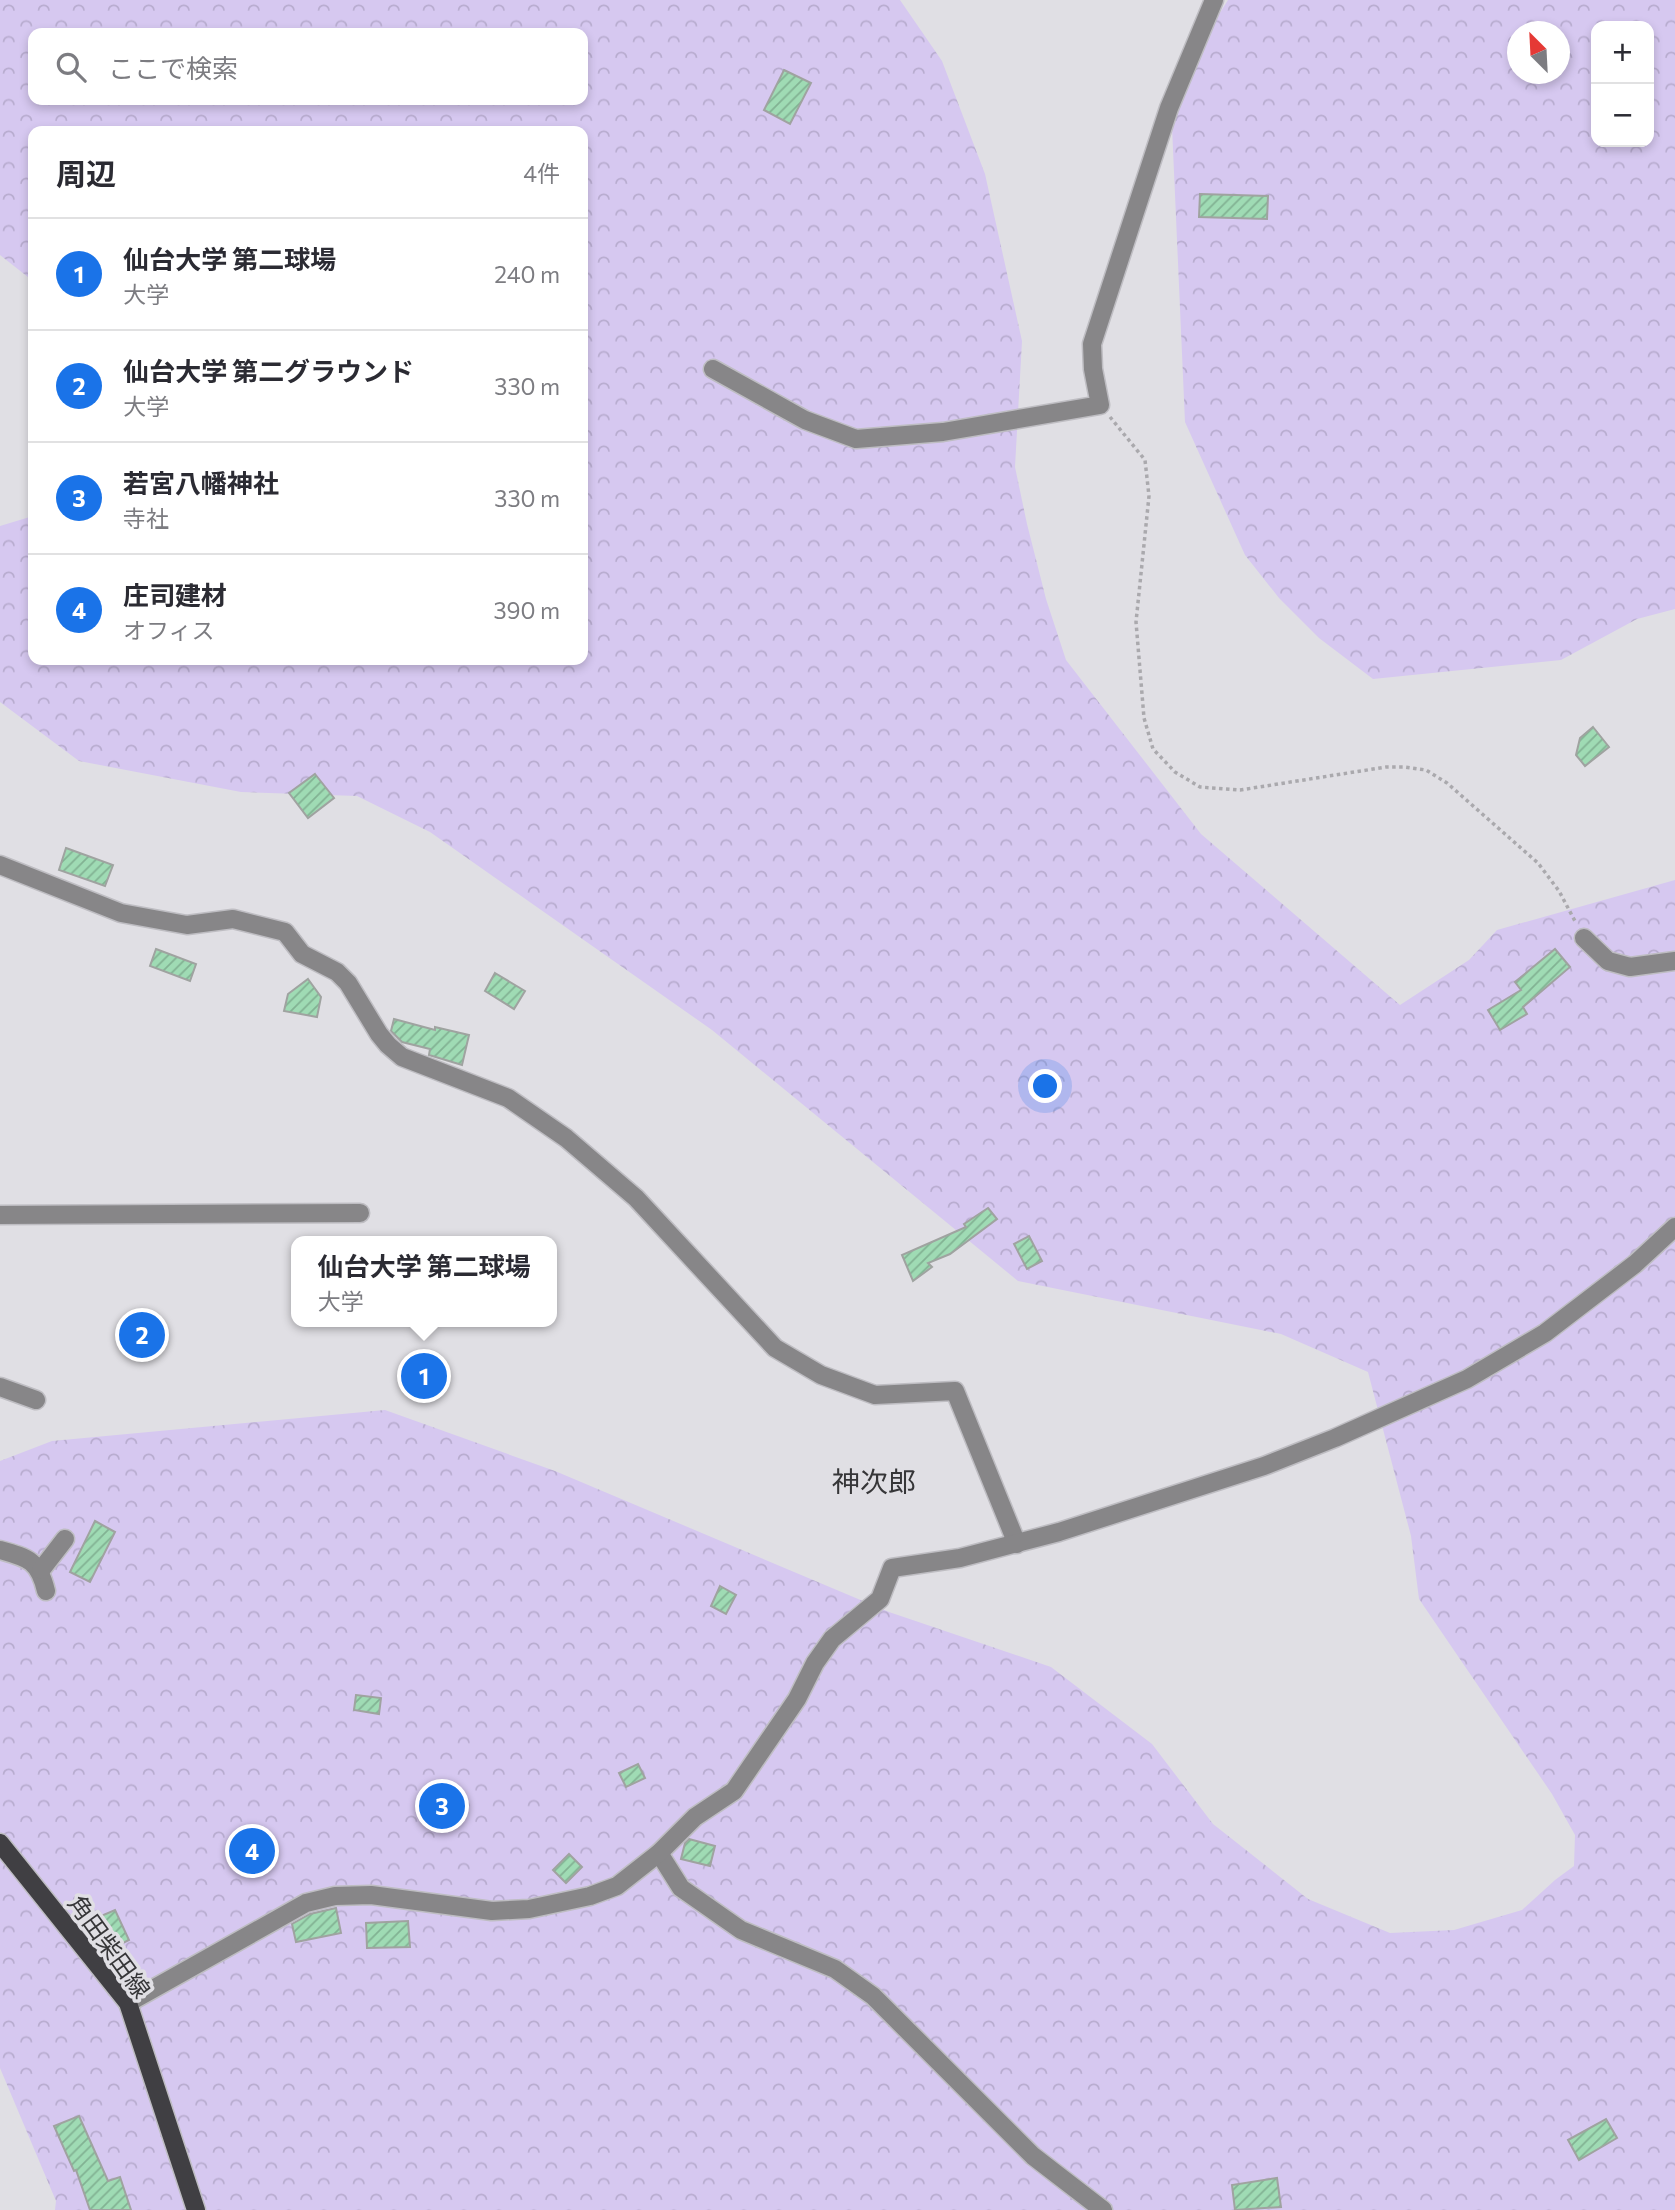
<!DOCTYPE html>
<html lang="ja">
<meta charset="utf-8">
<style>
:root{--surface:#fff;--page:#f7f7f7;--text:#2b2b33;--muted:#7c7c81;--line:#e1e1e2;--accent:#1a73e8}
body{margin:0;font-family:Commissioner,"Noto Sans JP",sans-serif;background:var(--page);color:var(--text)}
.controls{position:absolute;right:21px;top:21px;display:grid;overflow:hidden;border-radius:14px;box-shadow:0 4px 10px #0003}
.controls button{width:63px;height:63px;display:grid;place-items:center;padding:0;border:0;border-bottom:2px solid var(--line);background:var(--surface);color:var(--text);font:35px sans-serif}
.compass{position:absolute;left:1507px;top:21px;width:63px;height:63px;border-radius:50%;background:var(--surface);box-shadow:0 4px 10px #0003;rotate:336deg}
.you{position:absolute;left:1046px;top:1087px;width:24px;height:24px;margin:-18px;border:5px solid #fff;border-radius:50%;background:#1a73e8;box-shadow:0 0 0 10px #1a73e833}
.badge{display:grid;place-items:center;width:46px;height:46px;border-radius:50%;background:var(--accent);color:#fff;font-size:23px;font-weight:700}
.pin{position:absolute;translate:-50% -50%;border:4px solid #fff;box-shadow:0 2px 7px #0006}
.popup{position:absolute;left:291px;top:1236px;width:266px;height:91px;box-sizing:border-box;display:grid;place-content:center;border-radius:14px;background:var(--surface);filter:drop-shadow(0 2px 5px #0005);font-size:23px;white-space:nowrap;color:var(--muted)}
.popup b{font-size:26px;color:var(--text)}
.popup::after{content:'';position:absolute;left:50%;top:100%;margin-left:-14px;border:14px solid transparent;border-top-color:var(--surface)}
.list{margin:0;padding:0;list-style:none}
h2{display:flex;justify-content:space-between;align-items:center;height:91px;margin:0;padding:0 28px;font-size:30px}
h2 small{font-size:23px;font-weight:400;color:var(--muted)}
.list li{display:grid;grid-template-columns:46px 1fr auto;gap:21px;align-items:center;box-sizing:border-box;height:112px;padding:0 28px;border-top:2px solid var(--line)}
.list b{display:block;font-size:26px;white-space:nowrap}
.list p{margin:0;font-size:23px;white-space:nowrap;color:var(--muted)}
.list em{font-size:23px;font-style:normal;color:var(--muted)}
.icon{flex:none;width:38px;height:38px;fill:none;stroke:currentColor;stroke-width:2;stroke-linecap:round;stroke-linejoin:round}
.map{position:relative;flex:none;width:1675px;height:2210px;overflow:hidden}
.search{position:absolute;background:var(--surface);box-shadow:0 4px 10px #0003;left:28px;top:28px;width:560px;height:77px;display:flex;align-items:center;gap:18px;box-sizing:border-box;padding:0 24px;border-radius:14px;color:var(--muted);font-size:26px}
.panel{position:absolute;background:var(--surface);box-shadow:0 4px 10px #0003;left:28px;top:126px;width:560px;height:539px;border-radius:14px}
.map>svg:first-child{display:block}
.forest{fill:url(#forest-crowns);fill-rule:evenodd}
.building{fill:url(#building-hatch);stroke:#9fa3a0;stroke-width:2}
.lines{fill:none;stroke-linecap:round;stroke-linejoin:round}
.minor-casing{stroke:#bebdc2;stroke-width:21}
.major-casing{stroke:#bebdc2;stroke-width:21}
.path{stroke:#aaa9ad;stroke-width:3.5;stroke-dasharray:3.5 3.5;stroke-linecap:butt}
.minor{stroke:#878688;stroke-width:18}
.major{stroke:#403f43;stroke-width:18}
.labels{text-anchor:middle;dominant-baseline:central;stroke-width:7;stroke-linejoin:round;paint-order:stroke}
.street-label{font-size:24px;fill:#363638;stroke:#e0dfe4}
.quarter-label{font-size:28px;fill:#363638;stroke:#e0dfe4}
</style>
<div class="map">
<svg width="1675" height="2210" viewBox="0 0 1675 2210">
<defs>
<pattern id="forest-crowns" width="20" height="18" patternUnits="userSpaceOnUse" patternTransform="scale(1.75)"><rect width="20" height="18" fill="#d6c8f0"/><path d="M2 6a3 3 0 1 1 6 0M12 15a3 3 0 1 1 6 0" fill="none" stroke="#b8accf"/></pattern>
<pattern id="building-hatch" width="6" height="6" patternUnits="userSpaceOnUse" patternTransform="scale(1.75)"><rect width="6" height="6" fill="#9fdbb4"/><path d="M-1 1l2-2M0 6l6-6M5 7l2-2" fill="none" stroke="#82b293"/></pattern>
</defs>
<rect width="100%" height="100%" fill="#e0dfe4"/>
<g class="forest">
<path d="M0,0H900L942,61L985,174L1022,341L1015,467L1027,524L1046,599L1066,660L1201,834L1400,1005L1469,960L1497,930L1675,880V2210H55L56,2201L0,2068V1461L52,1441L385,1410L555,1471L889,1612L1051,1667L1152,1744L1213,1824L1308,1899L1390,1933L1454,1930L1522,1910L1555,1880L1574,1866L1575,1835L1552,1794L1419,1599L1411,1536L1368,1372L1281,1334L1018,1281L712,1030L430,832L357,796L241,792L79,761L0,702V526L33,516V660H583V131H33V281L0,255ZM33,33H583V100H33Z"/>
<path d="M1228,0H1675V609L1637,619L1561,660L1373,679L1319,638L1279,598L1245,555L1185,422L1170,81L1199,46ZM1596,26H1649V142H1596ZM1518,32H1560V74H1518Z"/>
</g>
<g class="building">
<path d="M784,70L811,83L790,124L764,110Z"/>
<path d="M1200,194L1268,196L1267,219L1199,217Z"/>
<path d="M1593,727L1609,747L1585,766L1576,755L1580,738Z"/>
<path d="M315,774L334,798L308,818L289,793Z"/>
<path d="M66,848L113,865L105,886L59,870Z"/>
<path d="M156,949L196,964L190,981L150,966Z"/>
<path d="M1555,949L1570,967L1523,1007L1527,1014L1500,1030L1488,1010L1521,990L1515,982Z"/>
<path d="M495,973L525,991L514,1009L485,991Z"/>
<path d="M308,979L321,997L317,1017L284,1011L288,994Z"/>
<path d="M394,1019L435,1030V1027L469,1035L462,1065L429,1055L430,1049L402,1042L391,1031Z"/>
<path d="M988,1208L997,1219L950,1254L928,1263L932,1267L913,1281L902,1255L966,1227L964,1224Z"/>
<path d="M1029,1236L1042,1261L1027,1269L1014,1244Z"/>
<path d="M95,1521L115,1532L90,1582L70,1572Z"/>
<path d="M720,1586L736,1595L726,1614L711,1606Z"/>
<path d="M356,1695L381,1698L379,1714L354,1710Z"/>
<path d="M638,1764L645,1778L626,1787L619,1773Z"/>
<path d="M432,1794L461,1800L456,1818L426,1811Z"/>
<path d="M689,1839L715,1846L710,1866L681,1859L685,1843Z"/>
<path d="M569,1854L582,1867L566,1883L553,1870Z"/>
<path d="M336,1908L341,1933L296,1942L292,1924L310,1914Z"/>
<path d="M115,1910L129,1940L115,1947L101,1916Z"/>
<path d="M408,1921L410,1947L367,1948L366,1923Z"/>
<path d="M79,2116L108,2181L120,2177L131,2210H90L76,2170L74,2171L54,2126Z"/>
<path d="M1606,2119L1617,2138L1579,2160L1568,2140Z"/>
<path d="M1277,2178L1281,2207L1235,2210L1232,2185Z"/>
</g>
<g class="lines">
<defs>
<g id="minor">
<path d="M713,369L805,420L856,439L943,432L1100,405L1093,369L1092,344L1169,108L1214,0"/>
<path d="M0,865L121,913L187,925L233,919L285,932L302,954L337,972L348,983L379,1034L388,1045L402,1057L508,1098L566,1138L636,1198L775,1348L821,1375L875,1395L955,1391L1017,1544"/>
<path d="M1584,938L1608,961L1630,967L1675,961"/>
<path d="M0,1215L360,1213"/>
<path d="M0,1387L36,1400"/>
<path d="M0,1550C29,1558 39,1561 46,1591"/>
<path d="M41,1570L65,1539"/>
<path d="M659,1853L681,1888L741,1930L835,1969L873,1996L1033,2156L1103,2210"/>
<path d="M128,2003L306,1903L335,1896L371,1895L492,1911L529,1909L590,1896L617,1886L659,1853L695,1817L734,1791L797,1699L815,1663L832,1639L880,1599L892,1568L960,1558L1059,1532L1264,1466L1335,1438L1467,1379L1545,1333L1635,1264L1675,1227"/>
</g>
<path id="major" d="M0,1843L128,2003L196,2210"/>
</defs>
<use href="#minor" class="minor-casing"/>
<use href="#major" class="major-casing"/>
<path class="path" d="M1110,417L1145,460L1149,496L1136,622L1144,718L1153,749L1175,772L1200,787L1240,790L1386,767H1405L1426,770L1447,783L1538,863L1559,891L1576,923"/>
<use href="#minor" class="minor"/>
<use href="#major" class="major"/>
</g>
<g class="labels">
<g class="street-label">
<text transform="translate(110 1946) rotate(54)">角田柴田線</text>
</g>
<g class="quarter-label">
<text x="874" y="1481">神次郎</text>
</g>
</g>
</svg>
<div class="controls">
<button>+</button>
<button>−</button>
</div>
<svg class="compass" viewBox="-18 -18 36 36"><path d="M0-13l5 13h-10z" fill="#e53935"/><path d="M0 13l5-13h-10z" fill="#7c7c81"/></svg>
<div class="you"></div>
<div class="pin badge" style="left:424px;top:1376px">1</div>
<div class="popup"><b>仙台大学 第二球場</b>大学</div>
<div class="pin badge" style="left:142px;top:1335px">2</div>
<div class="pin badge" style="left:442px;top:1806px">3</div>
<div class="pin badge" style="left:252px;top:1851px">4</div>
<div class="search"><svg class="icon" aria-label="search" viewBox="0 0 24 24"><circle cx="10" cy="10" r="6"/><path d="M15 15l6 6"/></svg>ここで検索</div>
<section class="panel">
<h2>周辺<small>4件</small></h2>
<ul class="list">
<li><span class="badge">1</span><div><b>仙台大学 第二球場</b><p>大学</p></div><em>240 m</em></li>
<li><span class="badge">2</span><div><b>仙台大学 第二グラウンド</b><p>大学</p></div><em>330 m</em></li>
<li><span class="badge">3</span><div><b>若宮八幡神社</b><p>寺社</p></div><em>330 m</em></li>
<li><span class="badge">4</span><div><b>庄司建材</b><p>オフィス</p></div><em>390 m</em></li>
</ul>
</section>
</div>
